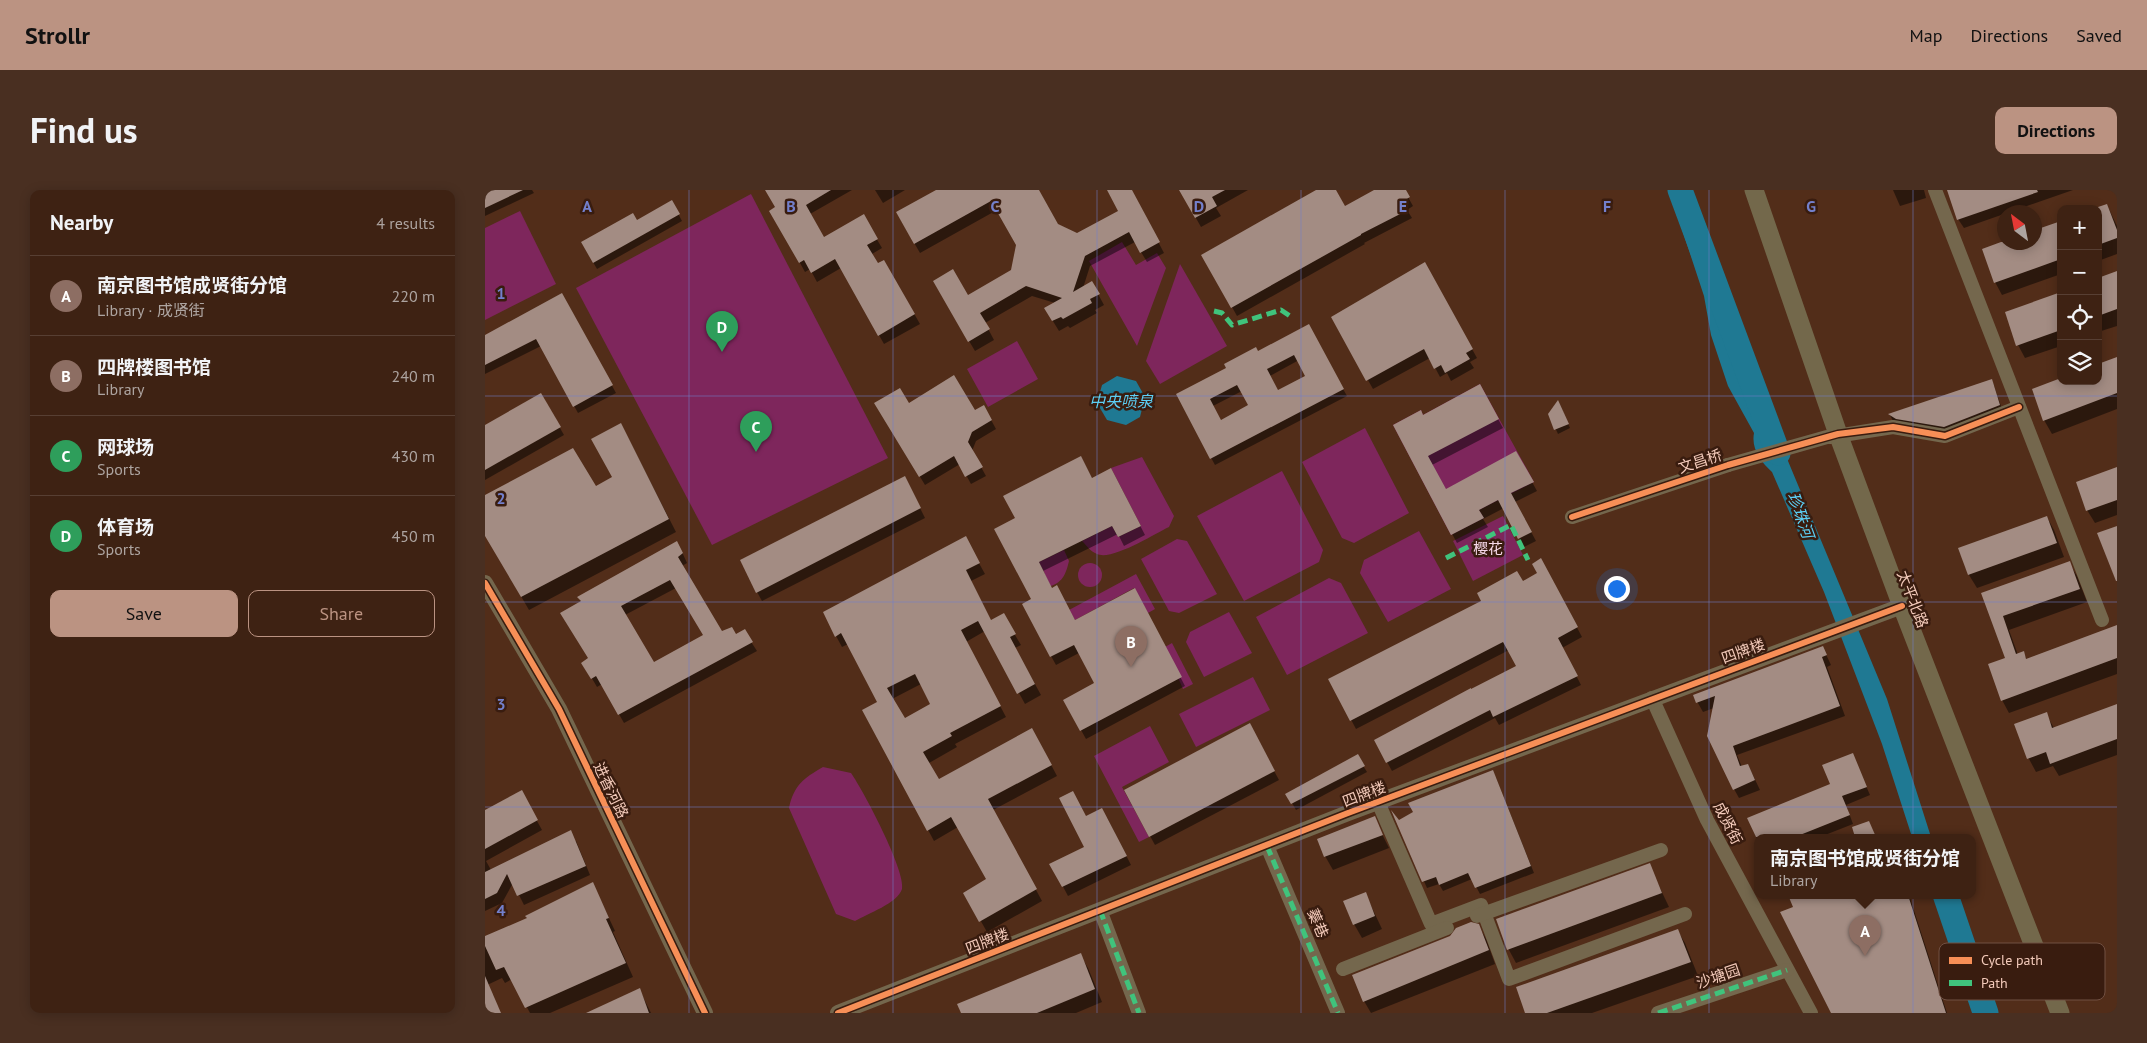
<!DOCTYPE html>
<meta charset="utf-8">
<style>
:root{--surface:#3e2213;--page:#492f21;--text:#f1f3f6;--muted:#ada4a0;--line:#573f33;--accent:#bb9382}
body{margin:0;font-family:"PT Sans","Noto Sans SC",sans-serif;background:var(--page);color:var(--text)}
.controls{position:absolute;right:15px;top:15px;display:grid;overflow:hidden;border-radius:10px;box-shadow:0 2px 12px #0003}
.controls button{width:45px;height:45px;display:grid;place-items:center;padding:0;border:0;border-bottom:1px solid var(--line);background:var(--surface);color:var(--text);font:25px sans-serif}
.compass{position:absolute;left:1512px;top:15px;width:45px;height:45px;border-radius:50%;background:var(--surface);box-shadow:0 2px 12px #0003;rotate:328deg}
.you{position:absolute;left:1131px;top:398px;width:18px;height:18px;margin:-12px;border:4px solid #fff;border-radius:50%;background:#1a73e8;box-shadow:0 0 0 8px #1a73e833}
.badge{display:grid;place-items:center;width:32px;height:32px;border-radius:50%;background:var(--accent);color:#fff;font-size:16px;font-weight:700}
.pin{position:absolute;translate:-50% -41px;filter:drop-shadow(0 1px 2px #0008)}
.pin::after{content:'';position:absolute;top:26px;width:18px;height:15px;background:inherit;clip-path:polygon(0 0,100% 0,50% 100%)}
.popup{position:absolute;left:1269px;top:644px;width:222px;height:65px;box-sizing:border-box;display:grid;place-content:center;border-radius:10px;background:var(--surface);filter:drop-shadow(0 1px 4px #0005);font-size:16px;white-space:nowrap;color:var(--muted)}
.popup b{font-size:19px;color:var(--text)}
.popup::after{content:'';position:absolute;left:50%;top:100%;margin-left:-10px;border:10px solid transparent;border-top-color:var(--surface)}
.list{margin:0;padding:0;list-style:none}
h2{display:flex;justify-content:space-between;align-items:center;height:65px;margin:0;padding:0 20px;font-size:21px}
h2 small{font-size:16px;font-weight:400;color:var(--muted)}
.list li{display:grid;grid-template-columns:32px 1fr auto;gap:15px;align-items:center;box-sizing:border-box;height:80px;padding:0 20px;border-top:1px solid var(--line)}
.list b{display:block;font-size:19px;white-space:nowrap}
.list p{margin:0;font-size:16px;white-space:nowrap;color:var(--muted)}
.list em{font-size:16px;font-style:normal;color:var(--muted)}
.actions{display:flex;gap:10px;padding:15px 20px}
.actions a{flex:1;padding:11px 0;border:1px solid var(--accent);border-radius:10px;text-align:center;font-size:18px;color:var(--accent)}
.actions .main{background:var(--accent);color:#111}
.icon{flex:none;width:28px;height:28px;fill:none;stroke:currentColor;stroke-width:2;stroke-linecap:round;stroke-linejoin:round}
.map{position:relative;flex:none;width:1632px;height:823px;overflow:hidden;border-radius:10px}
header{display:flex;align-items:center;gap:30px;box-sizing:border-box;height:70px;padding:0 25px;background:var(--accent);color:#111}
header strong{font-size:24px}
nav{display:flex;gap:28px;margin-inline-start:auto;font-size:18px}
.intro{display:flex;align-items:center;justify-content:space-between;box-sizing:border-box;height:120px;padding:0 30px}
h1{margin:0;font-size:35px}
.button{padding:12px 22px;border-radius:10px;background:var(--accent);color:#111;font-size:18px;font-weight:700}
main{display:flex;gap:30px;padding:0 30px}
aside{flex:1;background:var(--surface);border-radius:10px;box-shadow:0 2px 12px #0003}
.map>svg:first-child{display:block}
.green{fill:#7e265c}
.water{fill:#1f7993}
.shadow{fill:#0007;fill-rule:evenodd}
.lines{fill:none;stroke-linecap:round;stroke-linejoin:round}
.river{stroke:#1f7993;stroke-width:25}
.building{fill:#a38c83;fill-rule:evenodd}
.minor{stroke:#74674d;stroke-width:14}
.tertiary{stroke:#74674d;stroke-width:16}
.secondary{stroke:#73684b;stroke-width:19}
.minor-bridge{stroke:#74674d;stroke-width:14}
.quiet{stroke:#40c37c;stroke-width:5;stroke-dasharray:10 5;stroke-linecap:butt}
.cycleway-casing{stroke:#391c0f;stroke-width:9}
.cycleway{stroke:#f78f57;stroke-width:6}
.grid{fill:none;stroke:#7380cc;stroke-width:1;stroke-opacity:0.55}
.labels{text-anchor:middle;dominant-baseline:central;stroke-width:5;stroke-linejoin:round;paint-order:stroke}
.street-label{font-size:15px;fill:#f3caba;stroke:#391c0f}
.park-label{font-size:15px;fill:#f7d9ea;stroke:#391c0f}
.water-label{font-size:16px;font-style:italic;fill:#5ccff5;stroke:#391c0f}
.key{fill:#391c0f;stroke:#715042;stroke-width:1}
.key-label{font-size:14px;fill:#f3caba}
.grid-label{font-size:16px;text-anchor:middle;font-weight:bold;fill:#7380cc;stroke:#391c0f;stroke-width:5;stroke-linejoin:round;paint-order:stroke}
</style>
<header>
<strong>Strollr</strong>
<nav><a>Map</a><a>Directions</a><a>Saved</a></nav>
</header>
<div class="intro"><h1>Find us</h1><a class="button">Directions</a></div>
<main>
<aside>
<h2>Nearby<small>4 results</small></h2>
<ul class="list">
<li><span class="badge" style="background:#8d6e63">A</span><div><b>南京图书馆成贤街分馆</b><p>Library · 成贤街</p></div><em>220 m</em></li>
<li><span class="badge" style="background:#8d6e63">B</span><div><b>四牌楼图书馆</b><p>Library</p></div><em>240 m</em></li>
<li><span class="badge" style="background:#2e9e5b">C</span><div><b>网球场</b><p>Sports</p></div><em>430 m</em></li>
<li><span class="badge" style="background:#2e9e5b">D</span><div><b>体育场</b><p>Sports</p></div><em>450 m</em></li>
</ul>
<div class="actions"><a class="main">Save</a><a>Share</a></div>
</aside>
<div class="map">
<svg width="1632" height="823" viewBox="0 0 1632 823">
<rect width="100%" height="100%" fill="#522d19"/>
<g class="green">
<path d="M266,4L403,268L227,355L91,98Z"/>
<path d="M35,21L71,94L0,130V38Z"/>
<path d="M637,52L651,75L672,63L681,78L652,156L604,71Z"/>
<path d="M695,74L742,156L675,194L661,171Z"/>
<path d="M532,151L553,189L503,217L482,179Z"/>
<path d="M995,194L1049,292L994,320L999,328L966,345L908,235L936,220L938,225Z"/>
<path d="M880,238L924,323L869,353L857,348L817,272Z"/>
<path d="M657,267L689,326L684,337C669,344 627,371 612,364C605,361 602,356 597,351L627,336L633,347L656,336L626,278Z"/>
<path d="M797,281L838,360L834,372L759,411L712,326Z"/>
<path d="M1018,326L1038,365L988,391L968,351Z"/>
<path d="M934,341L966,399L903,432L875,383L879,370Z"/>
<path d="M692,349L702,351L732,404L694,423L684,421L656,369Z"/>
<path d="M579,360L584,371C580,388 576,394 559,398L554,387L560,384L554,372Z"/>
<circle cx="605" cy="385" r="12"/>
<path d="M651,384L670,419L663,423L649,398L590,430L584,420Z"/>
<path d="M844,388L856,393L883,443L802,485L771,427Z"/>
<path d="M744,422L767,463L719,487L701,452L705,442Z"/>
<path d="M687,453L708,494L698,499L680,457Z"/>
<path d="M768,487L785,520L711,557L694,524Z"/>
<path d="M665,536L684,572L637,597L664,647L654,652L609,566Z"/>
<path d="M338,577L366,583C378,600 421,681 417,699C413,713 382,724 370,731L351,724L304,618C309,595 319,588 338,577Z"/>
</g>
<g class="water">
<path d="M1184,0H1200L1226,84L1240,136L1266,204L1303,271L1402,509L1446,647H1427L1397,554L1339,402L1287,282C1276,272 1266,259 1269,243L1243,196L1226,145L1219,106Z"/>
<path d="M632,186L651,191L660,207L655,227L641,235L622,230L612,213L617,195Z"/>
<path d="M1447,705H1464L1501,823H1487Z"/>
</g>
<g class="shadow">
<path d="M0,0H47L49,3L0,26Z"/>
<path d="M289,0H367L325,24L339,49L378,26L397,58L387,64L393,75L399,71L435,134L399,154L356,78L332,92L325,79L320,82L286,21L292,17Z"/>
<path d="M390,0H420L398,13Z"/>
<path d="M453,0H553L573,35L593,44L635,22L623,0H646L679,63L662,72L650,52L605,76L598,98L607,93L619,115L610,120L612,123L585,138L583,136L574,141L566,128L570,113L547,106L500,133L509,150L490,161L449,92L483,106L527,81L532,55L512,20L435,63L412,23Z"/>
<path d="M695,0H763L731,18L736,26L716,37Z"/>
<path d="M834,0H849L859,18L892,0H919L928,16L922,20L927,28L879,53L880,54L752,126L718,65Z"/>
<path d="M1408,0H1439L1441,8L1415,16Z"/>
<path d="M1476,0H1588L1479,38L1473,29Z"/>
<path d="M187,12L197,31L112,79L97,53L152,32Z"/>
<path d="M1622,15L1632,36V64L1613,71L1612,19Z"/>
<path d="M1576,32V84L1517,105L1510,92L1550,52V42Z"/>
<path d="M940,74L992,168L985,172L989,178L966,191L962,183L955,187L945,168L888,199L848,128Z"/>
<path d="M1632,82V136L1613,142V89Z"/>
<path d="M1576,103V156L1540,168L1533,155Z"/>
<path d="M77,104L131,203L93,223L56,156L0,184V146Z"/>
<path d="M823,136L862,206L730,275L692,205ZM814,170L822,186L793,201L785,186ZM757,201L765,216L736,231L728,216Z"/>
<path d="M1632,168V219L1567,244L1559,230L1548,200L1576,191H1613Z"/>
<path d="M1507,190L1518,222L1463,243L1408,231L1405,225Z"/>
<path d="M995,196L1018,238L947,275L961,300L1031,263L1052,301L1030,312L1051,351L1039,357L1019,318L998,329L1003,337L972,353L909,236L938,226Z"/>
<path d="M56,205L79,245L0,290V236Z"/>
<path d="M391,214L490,222L499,217L511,239L491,251L487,261L501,286L486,294L475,274L440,295Z"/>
<path d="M1075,215L1085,238L1073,244L1064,224Z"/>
<path d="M143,248L191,342L44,420L0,344V307L110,298L128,288Z"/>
<path d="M596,267L608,290L631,289L660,345L639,356L633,344L558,381L567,399L590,431L654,408L700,496L601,549L596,540L610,494L594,463L571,475L566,466L547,409L532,329Z"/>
<path d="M1632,278V325L1610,333L1602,320Z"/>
<path d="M424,296L440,328L277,411L272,402Z"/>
<path d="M1562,327L1569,340L1579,367L1492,398L1484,385L1475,358Z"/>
<path d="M480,348L500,384L486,391L506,432L518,425L536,455L530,458L556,505L540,514L500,441L481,452L521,527L470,554L472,557L444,573L453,591L553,550L572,586L508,620L557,711L502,742L480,703L503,690L473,637L449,651L379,520L394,513L363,454L357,457L351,446ZM436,494L446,515L419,530L407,509Z"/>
<path d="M197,362L202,373L197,376L237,443L251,445L259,441L272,461L139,533L117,494L112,497L98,473L105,469L81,432ZM191,398L220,445L168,474L140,425Z"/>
<path d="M1584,373L1592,386L1602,412L1524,440L1533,465L1538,463L1542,470L1632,437V484L1524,523L1517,510L1521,469L1498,404Z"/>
<path d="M1061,379L1097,447L1077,458L1096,495L1014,535L1010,528L907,581L890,550L1033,477L1024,460L871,539L845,490L1038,392Z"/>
<path d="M1338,458L1346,475L1342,477L1360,526L1252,565L1257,577L1263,575L1275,600L1254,608L1249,599L1229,518L1218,522L1209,506Z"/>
<path d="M1632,515V565L1574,586L1568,576L1551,582L1544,569L1531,535L1561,524L1569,538Z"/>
<path d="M769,544L794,590L670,655L665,646Z"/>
<path d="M1367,564L1385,605L1361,615L1368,634L1335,647H1272V649L1264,629L1346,595Z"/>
<path d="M872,566L882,582L811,620L802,604Z"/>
<path d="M1011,588L1049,683L995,704L987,689L958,701L954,694L942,698L913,632L929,622Z"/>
<path d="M36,602L57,640L1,671L6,680L91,651L105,685L39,715L28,693L17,713L0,721V622Z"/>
<path d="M601,627L622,628L646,675L583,706L566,674L601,657Z"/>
<path d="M889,628L904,658L848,680L840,666Z"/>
<path d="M1164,675L1184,717L1031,773L1024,760L1012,730Z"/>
<path d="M108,694L130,741L128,742L148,787L65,823H45L27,789L20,793L17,788L0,796V747L43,729Z"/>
<path d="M880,703L897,739L877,748L869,734Z"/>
<path d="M1305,705H1424L1462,823H1347Z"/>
<path d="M993,735L1001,749L1010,774L886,823L879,811Z"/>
<path d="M1192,740L1200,753L1213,786L1107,823H1042Z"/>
<path d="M595,765L603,778L617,812L591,823H477Z"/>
<path d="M154,799L166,823H104Z"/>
</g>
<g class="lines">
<g class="river">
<path d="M1195,0L1293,263"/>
<path d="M1461,705L1501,823"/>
</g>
</g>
<g class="building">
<path d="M0,0H38L0,18Z"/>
<path d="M280,0H346L321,15L339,47L379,24L393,49L382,55L393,73L399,70L430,124L393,146L350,69L326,83L319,70L314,73L284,21L290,17Z"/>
<path d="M451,0H554L573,34L592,43L633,21L622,0H647L675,52L655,63L644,42L600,66L588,102L607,91L615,104L605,109L607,113L578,129L576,127L567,131L559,118L577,108L541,96L495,123L505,139L483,152L448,91L468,79L483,105L526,80L531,55L506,11L429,54L411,22Z"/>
<path d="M694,0H740L727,7L732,16L710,28Z"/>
<path d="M831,0H851L860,16L889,0H921L925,7L918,11L923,20L876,44V45L746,118L716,65Z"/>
<path d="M1462,0H1552L1553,2L1472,30Z"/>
<path d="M187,10L195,24L108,73L96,52L148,23L152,30Z"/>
<path d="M1622,14L1632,40V48L1613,55V17Z"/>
<path d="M1576,31V69L1509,93L1497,59L1516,52H1550V40Z"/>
<path d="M940,72L988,159L981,163L985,169L960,183L956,175L949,179L939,159L881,191L846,127Z"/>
<path d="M1632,81V119L1613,126V88Z"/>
<path d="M1576,102V140L1531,156L1520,122Z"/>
<path d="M77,103L128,195L88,217L51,149L0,175V145Z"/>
<path d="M824,134L859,199L725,269L691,204L741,178L739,174L771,157L773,161ZM809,165L820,186L793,200L782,179ZM752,195L763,215L736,230L725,209Z"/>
<path d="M1632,167V203L1558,231L1547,199L1576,188V191H1613V174Z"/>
<path d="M469,185L490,220L499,215L507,230L487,242L483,252L498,277L480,287L469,266L434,287L389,213L415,198L424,213Z"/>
<path d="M1507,189L1515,215L1459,237L1411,229L1403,224Z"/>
<path d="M995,194L1014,229L943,266L961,299L1031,261L1049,292L1026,303L1047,342L1033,349L1013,310L994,320L999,328L966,345L908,235L936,220L938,225Z"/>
<path d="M56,203L76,237L0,280V235Z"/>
<path d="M1073,210L1084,234L1069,240L1063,224Z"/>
<path d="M136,233L184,329L36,407L0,346V305L88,258L111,296L127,287L106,249Z"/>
<path d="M596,266L607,288L626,278L656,336L633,347L627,336L554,372L567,398L572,395L590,430L650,398L697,487L595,541L578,510L609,493L589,455L565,467L537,414L546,409L509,339L530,328L518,306Z"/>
<path d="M1632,277V310L1601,321L1591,292Z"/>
<path d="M420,286L436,318L271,403L255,370Z"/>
<path d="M1562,326L1572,353L1483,385L1473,358Z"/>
<path d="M1632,336V391H1631L1612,343Z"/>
<path d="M481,346L495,373L481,380L506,430L519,423L531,444L525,447L550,494L532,504L493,431L476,440L516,516L465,543L467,546L438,562L454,589L547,538L567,575L503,609L552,699L494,732L478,703L501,689L466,627L442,641L377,520L392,512L356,443L350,447L338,422ZM430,484L445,514L420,528L402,498Z"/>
<path d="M192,351L198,363L193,367L237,441L247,437L251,444L260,439L268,452L133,525L111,486L106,489L96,473L103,468L75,423L96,411L92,407ZM185,390L218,445L169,472L136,416Z"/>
<path d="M1056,368L1093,437L1073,448L1093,486L1008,527L1005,520L901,573L889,550L986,498V499L1031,476L1018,452L865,531L843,489L996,411L992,403L1032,381L1038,391L1052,383L1047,374Z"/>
<path d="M1585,371L1595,399L1518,426L1531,464L1539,461L1541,469L1632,435V468L1516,511L1503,474L1520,468L1496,403Z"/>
<path d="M1338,456L1342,465L1337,467L1355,516L1248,556L1255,576L1263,574L1270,590L1248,600L1222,546L1230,506L1211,513L1208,505Z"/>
<path d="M1632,514V549L1565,574L1561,562L1542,569L1529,534L1562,522L1567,538Z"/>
<path d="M765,533L790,581L664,647L639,600Z"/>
<path d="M1368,563L1382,597L1357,606L1365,625L1310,647H1271L1262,628L1345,594L1337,575Z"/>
<path d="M873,564L880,576L806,614L800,604Z"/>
<path d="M1008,580L1046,676L990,698L983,683L954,695L951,687L937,692L906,620L914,630L928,622L923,613Z"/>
<path d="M37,600L53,630L0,659V620Z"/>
<path d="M588,601L601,626L617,618L642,666L577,697L564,674L599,657L574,608Z"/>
<path d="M890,626L898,645L839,667L832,649Z"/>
<path d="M1384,631L1391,647H1370L1367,637Z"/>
<path d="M86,640L101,676L32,706L22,684L12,703L0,709V682Z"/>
<path d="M1165,673L1177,703L1022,760L1011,729Z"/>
<path d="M108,692L124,728L121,729L141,773L40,818L19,777L11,780L0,756V746L42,728L40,726Z"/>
<path d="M881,702L890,726L868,735L858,711Z"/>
<path d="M1303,705H1423L1461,823H1346L1295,722L1308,717Z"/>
<path d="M986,732L994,734L1004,760L878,812L867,785L965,746L971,738Z"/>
<path d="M1193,739L1206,772L1062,823H1040L1031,797Z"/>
<path d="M596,763L610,799L552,823H476L472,814Z"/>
<path d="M0,786L16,823H0Z"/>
<path d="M155,798L164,823H101Z"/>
</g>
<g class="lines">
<g class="minor">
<path d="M1450,0L1617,430"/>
<path d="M1345,247L1408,237L1460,246L1534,217"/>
<path d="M1087,327L1243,275"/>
<path d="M1167,508L1222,630L1326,823"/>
<path d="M893,612L946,734L996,715L1024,789L1200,724"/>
<path d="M782,656L853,823"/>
<path d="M615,720L654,823"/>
<path d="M992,726L1176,660"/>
<path d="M858,779L962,738"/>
<path d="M1173,823L1302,780"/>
</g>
<g class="tertiary">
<path d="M0,393L74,519L220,823"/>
<path d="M353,823L863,623L1417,416"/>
</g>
<path class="secondary" d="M1269,0L1353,244L1417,416L1575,823"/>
<path class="minor-bridge" d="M1243,275L1342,247"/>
<g class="quiet">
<path d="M729,121L737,123L747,135L796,120L808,128"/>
<path d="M961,368L1026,335L1043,370"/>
<path d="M782,656L853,823"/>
<path d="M615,720L654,823"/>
<path d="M1173,823L1302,780"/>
</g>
<defs>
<g id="cycleway">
<path d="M1087,327L1243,275L1353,244L1408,237L1460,246L1534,217"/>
<path d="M0,393L74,519L220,823"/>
<path d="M353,823L863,623L1417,416"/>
</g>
</defs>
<use href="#cycleway" class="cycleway-casing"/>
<use href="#cycleway" class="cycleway"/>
</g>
<path class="grid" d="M204,0V823M408,0V823M612,0V823M816,0V823M1020,0V823M1224,0V823M1428,0V823M0,206H1632M0,412H1632M0,617H1632"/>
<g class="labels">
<g class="street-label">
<text transform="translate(1215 271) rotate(-18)">文昌桥</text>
<text transform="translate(1428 409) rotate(69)">太平北路</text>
<text transform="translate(1258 461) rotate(-20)">四牌楼</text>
<text transform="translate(126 600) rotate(64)">进香河路</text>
<text transform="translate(879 604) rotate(-21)">四牌楼</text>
<text transform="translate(1243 633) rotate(63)">成贤街</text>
<text transform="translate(833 733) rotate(67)">蓁巷</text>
<text transform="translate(502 751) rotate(-21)">四牌楼</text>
<text transform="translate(1233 786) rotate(-19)">沙塘园</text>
</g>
<g class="park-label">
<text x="1003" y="358">樱花</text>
</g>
<g class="water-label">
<text x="636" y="211">中央喷泉</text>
<text transform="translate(1316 325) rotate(70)">珍珠河</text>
</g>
</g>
<rect x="1454" y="753" width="166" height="57" rx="8" class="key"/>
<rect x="1464" y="767" width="23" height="7" fill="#f78f57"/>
<rect x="1464" y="790" width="23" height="6" fill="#40c37c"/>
<g class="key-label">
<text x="1496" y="775">Cycle path</text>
<text x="1496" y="798">Path</text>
</g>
<g class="grid-label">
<text x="102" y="22">A</text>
<text x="306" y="22">B</text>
<text x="510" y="22">C</text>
<text x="714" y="22">D</text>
<text x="918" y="22">E</text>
<text x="1122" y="22">F</text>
<text x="1326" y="22">G</text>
<text x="16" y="109">1</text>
<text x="16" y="314">2</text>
<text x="16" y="520">3</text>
<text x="16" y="726">4</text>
</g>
</svg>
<div class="controls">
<button>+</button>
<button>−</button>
<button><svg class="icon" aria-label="locate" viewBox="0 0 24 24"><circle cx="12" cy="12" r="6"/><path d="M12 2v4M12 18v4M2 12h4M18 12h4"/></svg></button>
<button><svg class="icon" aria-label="layers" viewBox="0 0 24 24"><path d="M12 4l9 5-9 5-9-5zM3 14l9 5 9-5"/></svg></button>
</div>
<svg class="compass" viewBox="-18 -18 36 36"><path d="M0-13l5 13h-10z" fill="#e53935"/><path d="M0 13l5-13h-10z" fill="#ada4a0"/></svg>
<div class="you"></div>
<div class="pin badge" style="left:1380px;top:766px;background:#8d6e63">A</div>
<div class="popup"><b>南京图书馆成贤街分馆</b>Library</div>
<div class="pin badge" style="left:646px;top:477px;background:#8d6e63">B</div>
<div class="pin badge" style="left:271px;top:262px;background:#2e9e5b">C</div>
<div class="pin badge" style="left:237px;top:162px;background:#2e9e5b">D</div>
</div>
</main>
